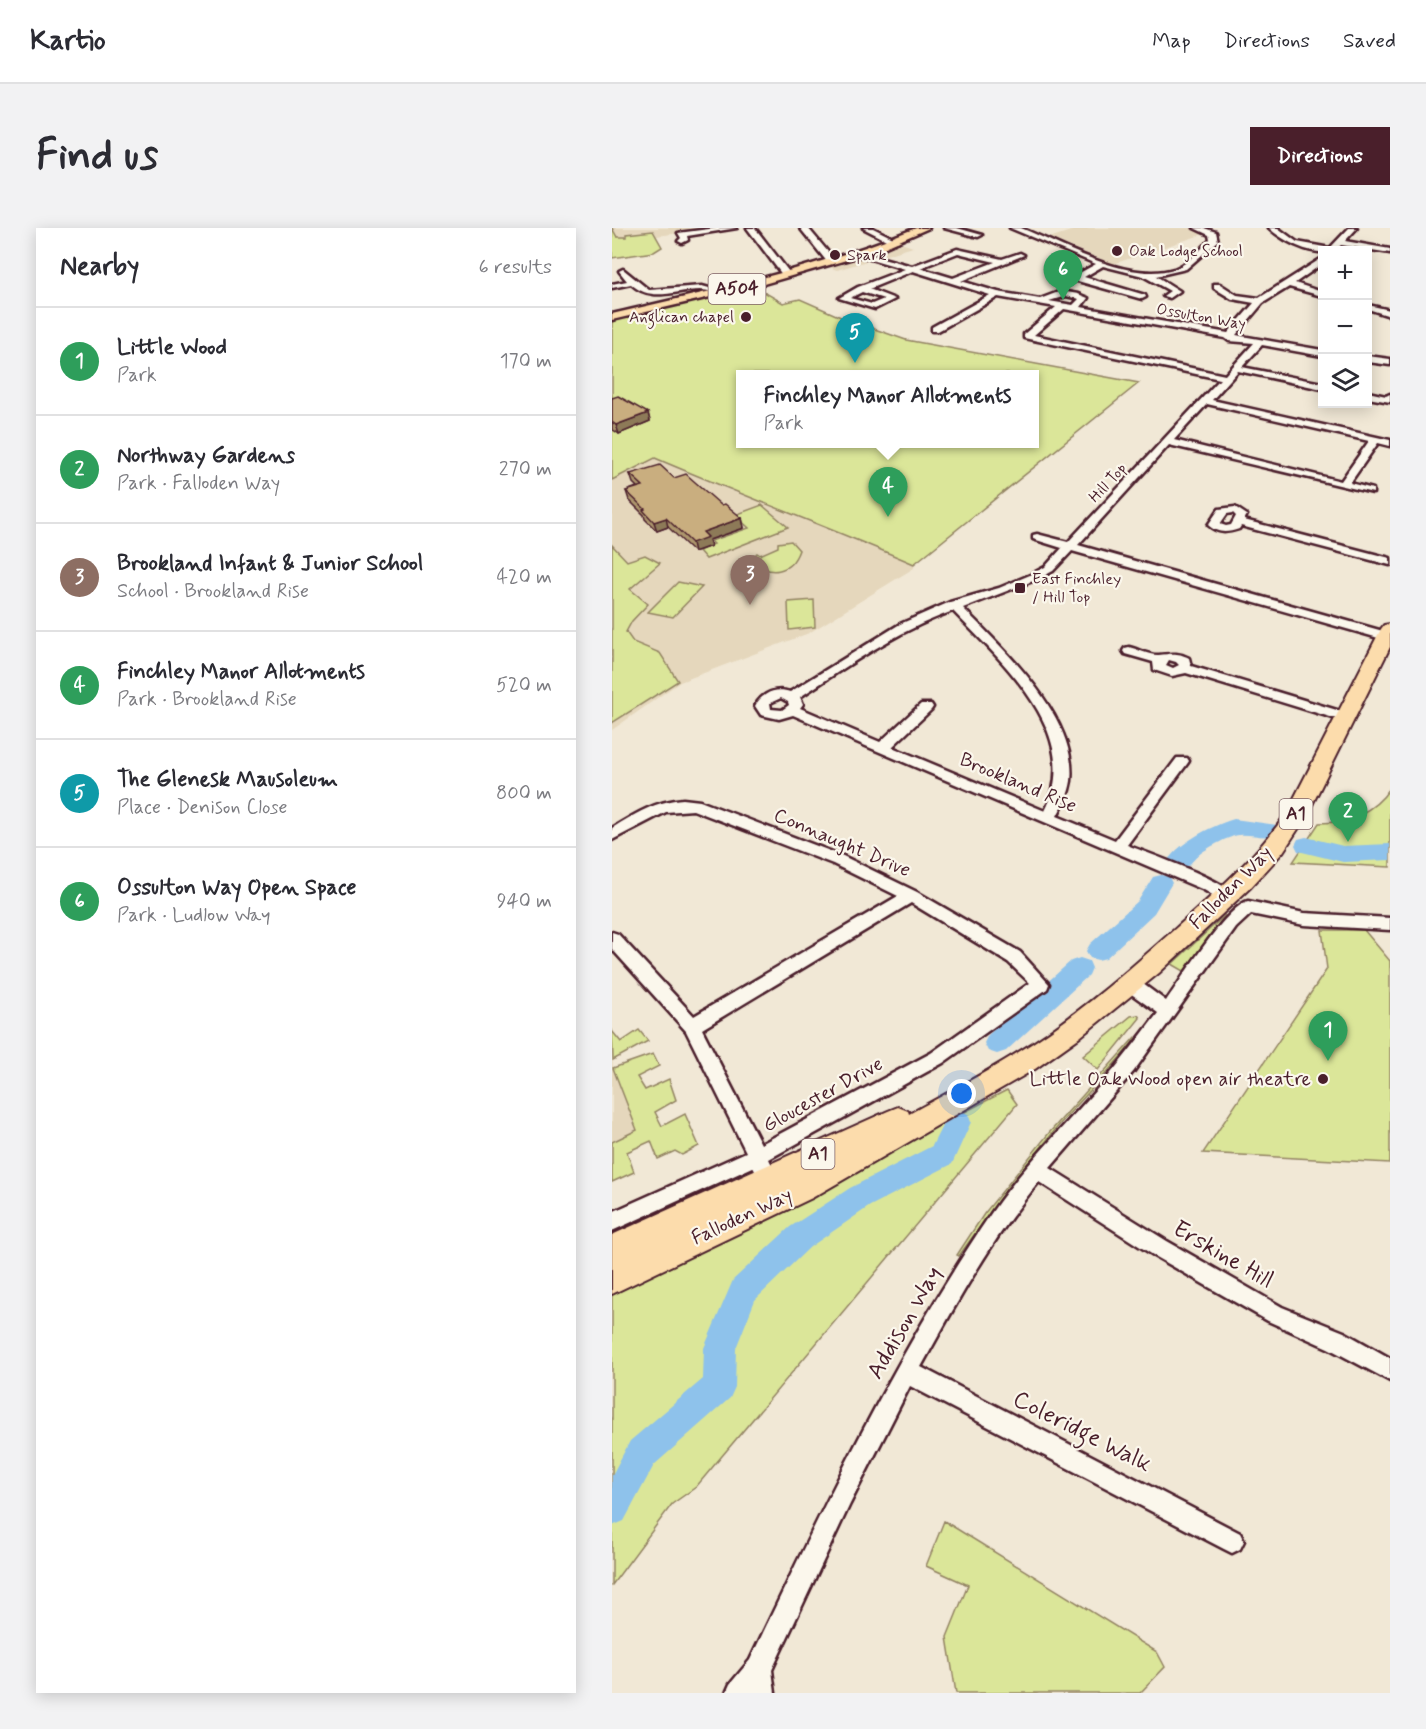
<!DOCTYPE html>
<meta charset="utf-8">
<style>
:root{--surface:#fff;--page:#f2f2f3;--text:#2b2b33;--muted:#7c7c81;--line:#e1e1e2;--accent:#4a1f2b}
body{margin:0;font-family:Mynerve,sans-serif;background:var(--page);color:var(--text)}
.controls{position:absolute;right:18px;top:18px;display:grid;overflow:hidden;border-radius:0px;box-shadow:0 3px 15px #0003}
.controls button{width:54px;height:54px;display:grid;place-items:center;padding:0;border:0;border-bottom:2px solid var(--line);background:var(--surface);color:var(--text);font:30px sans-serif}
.you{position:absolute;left:350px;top:866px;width:21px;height:21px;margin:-15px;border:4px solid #fff;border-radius:50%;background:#1a73e8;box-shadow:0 0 0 9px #1a73e833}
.badge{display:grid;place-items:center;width:39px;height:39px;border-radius:50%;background:var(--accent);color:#fff;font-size:20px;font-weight:700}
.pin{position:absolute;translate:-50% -50px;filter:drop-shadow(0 2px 3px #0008)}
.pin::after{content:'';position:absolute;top:32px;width:21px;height:18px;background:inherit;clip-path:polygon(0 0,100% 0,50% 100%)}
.popup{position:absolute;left:124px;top:142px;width:303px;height:78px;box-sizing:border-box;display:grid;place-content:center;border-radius:0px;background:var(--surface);filter:drop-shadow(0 2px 4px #0005);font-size:20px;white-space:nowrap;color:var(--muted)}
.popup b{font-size:22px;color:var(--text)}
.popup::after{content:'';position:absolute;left:50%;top:100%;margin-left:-12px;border:12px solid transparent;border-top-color:var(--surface)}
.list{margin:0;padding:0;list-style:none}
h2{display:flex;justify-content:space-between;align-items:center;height:78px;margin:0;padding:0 24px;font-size:26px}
h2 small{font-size:20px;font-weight:400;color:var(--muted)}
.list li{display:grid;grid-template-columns:39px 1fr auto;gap:18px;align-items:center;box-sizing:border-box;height:108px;padding:0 24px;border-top:2px solid var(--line)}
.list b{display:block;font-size:22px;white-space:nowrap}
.list p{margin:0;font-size:20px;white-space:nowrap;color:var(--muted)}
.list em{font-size:20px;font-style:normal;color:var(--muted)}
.icon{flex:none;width:33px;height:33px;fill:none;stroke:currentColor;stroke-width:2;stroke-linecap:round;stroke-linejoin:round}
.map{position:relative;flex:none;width:778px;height:1465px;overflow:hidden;border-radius:0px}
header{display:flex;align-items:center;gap:36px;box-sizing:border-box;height:84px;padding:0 30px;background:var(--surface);border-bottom:2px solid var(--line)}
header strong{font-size:28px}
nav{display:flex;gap:33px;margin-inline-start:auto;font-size:21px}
.intro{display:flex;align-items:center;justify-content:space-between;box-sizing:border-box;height:144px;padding:0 36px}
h1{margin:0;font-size:42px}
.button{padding:15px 27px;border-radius:0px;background:var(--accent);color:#fff;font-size:21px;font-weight:700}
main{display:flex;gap:36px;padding:0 36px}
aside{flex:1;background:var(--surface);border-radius:0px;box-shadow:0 3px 15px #0003}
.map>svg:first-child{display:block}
.built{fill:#e5d7bc}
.green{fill:#dbe699;stroke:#928262;stroke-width:1.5;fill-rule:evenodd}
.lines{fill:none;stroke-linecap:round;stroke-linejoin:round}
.river{fill:#8ec2eb;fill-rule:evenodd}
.minor-casing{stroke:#4a1f2b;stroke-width:5}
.major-casing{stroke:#4a1f2b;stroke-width:5}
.highway-casing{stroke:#4a1f2b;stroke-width:4}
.minor{fill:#fbf7ec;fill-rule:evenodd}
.major{fill:#fcdcac;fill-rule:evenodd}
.highway{fill:#fcdcac;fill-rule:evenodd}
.wall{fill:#ad966d;stroke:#4a1f2b;stroke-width:1.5}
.shaded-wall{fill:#8d7a59;stroke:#4a1f2b;stroke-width:1.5}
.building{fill:#c9ae7f;stroke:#4a1f2b;stroke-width:1.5}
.poi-dot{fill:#4a1f2b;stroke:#fbf7ec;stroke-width:2}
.labels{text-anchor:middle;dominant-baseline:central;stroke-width:4.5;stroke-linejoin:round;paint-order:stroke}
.far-poi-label{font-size:16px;fill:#4a1f2b;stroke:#fbf7ec;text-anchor:start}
.far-street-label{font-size:16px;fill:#4a1f2b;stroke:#fbf7ec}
.shield{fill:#fbf7ec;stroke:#7f6065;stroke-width:1.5}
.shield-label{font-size:18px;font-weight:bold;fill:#4a1f2b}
.street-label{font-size:20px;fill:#4a1f2b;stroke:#fbf7ec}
.poi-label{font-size:20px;fill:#4a1f2b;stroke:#fbf7ec;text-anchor:end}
.near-street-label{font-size:24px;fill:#4a1f2b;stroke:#fbf7ec}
</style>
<header>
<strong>Kartio</strong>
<nav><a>Map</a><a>Directions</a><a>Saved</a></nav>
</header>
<div class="intro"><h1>Find us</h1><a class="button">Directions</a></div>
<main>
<aside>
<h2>Nearby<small>6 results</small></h2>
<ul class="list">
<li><span class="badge" style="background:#2e9e5b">1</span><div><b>Little Wood</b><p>Park</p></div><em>170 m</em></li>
<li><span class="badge" style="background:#2e9e5b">2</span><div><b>Northway Gardens</b><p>Park · Falloden Way</p></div><em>270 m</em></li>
<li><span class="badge" style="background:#8d6e63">3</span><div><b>Brookland Infant &amp; Junior School</b><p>School · Brookland Rise</p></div><em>420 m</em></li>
<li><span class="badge" style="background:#2e9e5b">4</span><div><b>Finchley Manor Allotments</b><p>Park · Brookland Rise</p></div><em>520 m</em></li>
<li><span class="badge" style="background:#0f9aa8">5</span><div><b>The Glenesk Mausoleum</b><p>Place · Denison Close</p></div><em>800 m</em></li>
<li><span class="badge" style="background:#2e9e5b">6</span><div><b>Ossulton Way Open Space</b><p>Park · Ludlow Way</p></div><em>940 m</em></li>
</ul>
</aside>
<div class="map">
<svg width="778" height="1465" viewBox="0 0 778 1465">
<rect width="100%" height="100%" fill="#f1e8d6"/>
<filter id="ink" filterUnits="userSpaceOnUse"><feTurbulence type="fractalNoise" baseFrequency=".0167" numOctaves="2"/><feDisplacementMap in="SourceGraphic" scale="12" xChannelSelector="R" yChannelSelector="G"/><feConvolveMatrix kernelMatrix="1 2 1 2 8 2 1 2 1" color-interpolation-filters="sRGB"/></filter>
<g filter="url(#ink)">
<g class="built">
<path d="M0,0H107L45,8L50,19L42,24L0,30Z"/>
<path d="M468,0H578L592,6L501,36L437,10Z"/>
<path d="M283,13L301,19L225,42L210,36Z"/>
<path d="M43,230L122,264L202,293L302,336V340L197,405L68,454L0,502V252Z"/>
<path d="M0,826L1,840L25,903L0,914Z"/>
</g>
<g class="green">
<path d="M0,0L5,9H14V6L41,3L50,19L42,24L0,30Z"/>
<path d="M143,59L171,75L188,71L231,90L294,112L527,155L302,336C216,299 129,267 43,230L0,252V92ZM129,146H423V216H129Z"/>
<path d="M150,277L176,299L94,331L87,323L102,316L99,313L137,300L123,287Z"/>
<path d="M179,313L187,322C179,345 157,350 139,331L145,325L148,327L166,319V315Z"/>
<path d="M0,317L15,333L33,327L48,335L18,361L36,376L20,393L14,404L21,414L48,425L66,453L0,495Z"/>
<path d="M66,354L90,359L61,389L36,384Z"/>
<path d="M202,372L203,399L177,402L176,374Z"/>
<path d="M778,560V639L681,634L707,595C736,595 762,584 778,560Z"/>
<path d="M613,687L572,743L560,736Z"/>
<path d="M710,702H752L778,733V935L591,925L715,741Z"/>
<path d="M526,787L528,790L486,842L471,828L519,788Z"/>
<path d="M27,802L36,813L1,832L0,803L9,814Z"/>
<path d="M523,809L524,810C501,840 473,867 448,896C413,939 379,982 347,1028L345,1027L372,986L437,905Z"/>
<path d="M41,826L47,838L25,849L33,862L57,851L64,872L43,884L50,898L73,886L87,918L70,927L63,923L46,931L39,913L15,924L22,944L0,954V914L25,902L1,840Z"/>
<path d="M395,862L405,876L84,1259L60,1276L0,1357V1062L176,976Z"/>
<path d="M332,1293L545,1424L553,1439L528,1465H344L335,1409L356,1357L314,1338Z"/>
</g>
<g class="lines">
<g class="river">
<path d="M622,591L665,597L668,602L665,607C652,611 640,606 627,607C617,608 598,619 589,625C577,634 573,649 555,644L552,638C565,615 597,599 622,591Z"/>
<path d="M694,609L731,618L778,616V632L731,634L686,623L683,617L686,611Z"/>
<path d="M549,647L557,649L560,655L542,685L494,730L486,732L478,730L474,723L478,716L526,673L541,649Z"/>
<path d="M468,730L477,733L480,740L477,747L394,823L385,826L376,823L372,815L376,807L459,733Z"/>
<path d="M346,882L356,886L359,894L340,936L258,978L198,1019L143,1072L124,1120L123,1159L118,1170L42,1237L12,1293L0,1298V1247L18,1213L91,1151L92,1120L121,1052L178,999L238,960L320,918L336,886Z"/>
</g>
<defs>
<g id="minor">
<path d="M105,0H125L75,8L76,12L70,15L66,13L69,10L66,5Z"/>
<path d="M135,0H143L177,44V48H171Z"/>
<path d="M188,0H196L222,31V35H216Z"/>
<path d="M251,0H261L287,13L280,15Z"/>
<path d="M332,0H345L370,7L366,9Z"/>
<path d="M398,0H409C451,17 516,55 562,41C576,36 588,22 598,12L597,7L582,0H592L604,4L606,13L574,41L544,48L568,63L558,70L551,68L558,63L531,48L491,38L472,49L533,67L534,69L530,71L462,52V48L484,36Z"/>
<path d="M657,0H666L685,14L718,20L737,0H745L733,13L778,21V25L729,17C712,35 673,15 657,0Z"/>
<path d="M345,21L390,31L408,25L412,27L349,53L386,64L428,71L449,63L466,66L476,70L469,79L616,105L642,75L620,71L602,60V56H608L625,67L647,70L710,30V36L683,55L710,64V68L677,59L651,75L624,107L710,122V128L650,117L630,139L710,155V161L626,143L600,172L778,212V218L766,215L738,255L761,261V265L557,217L466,317L778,405V411H770L460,323L441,343L426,351L351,380C392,422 466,489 459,553C457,566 451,577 445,588L503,612L565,530H575L577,533L575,536L515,617C535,625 615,653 623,668L621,672H609L592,662L181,487L167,491L149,487L143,478C150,465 164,459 178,464L288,396L338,374L387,360L418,347L433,339L450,320L421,311V307L425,306L456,314L608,151L412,110V106L444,79L386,69L326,103H320V99L378,67L301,43L257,61L283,71L263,81L227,70L246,59L293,41L245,27V23L300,38ZM346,25L383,34L341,50L308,40ZM250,64L272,71L260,76L238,70ZM454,68L467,71L461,77L437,73ZM452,81L613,110L617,113L642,115L613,147L422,107ZM595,176L757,213L729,253L562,212ZM341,383C389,433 473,506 433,583L280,519L319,482L321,479L319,476H309L268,514L188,480L191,476L188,469C237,437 285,403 341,383ZM169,470L176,474L177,477L170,482L159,481L158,475Z"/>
<path d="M11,41L37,62L90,58L115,65L111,67C103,65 96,62 88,62C62,62 40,75 19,56L0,60V56L15,53L7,43Z"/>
<path d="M756,77L778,82V88L756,81Z"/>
<path d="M756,128L778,131V137L756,134Z"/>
<path d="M756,164L774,168L778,166V174L756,170Z"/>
<path d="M623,279L635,287L632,292L778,330V337L629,298L627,301C615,305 606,306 596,297L607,281ZM621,285L624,288L619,297L614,298L608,296L615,286Z"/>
<path d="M517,419C526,421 538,428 547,427C559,426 565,424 577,430L579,438L738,486L740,489L733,493L728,492L574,445L560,448L542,442L541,434L513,426L511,423L513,420ZM557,432L564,434L567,437L561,440L554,437Z"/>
<path d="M71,571L88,573L231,628L305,664L408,724L437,756L435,761L331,835L157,931L160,937L157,943L150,946L143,943L141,939L0,1003V984L134,924L74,803L0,721V704L6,706L82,788L286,668L221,636L81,582L54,584L0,612V600C23,586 44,573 71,571ZM299,675L396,734L418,755L319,825L149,916L90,801Z"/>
<path d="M636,673L692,685L778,690V702L692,697L639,686L624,700L522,843L438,940L555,1013L670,1079L732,1104L778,1130V1153L716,1120L656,1093L541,1027L427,954C380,1010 344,1076 309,1139L628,1305L632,1313L628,1321L620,1325L612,1321L298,1158L238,1276L160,1442L163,1465H114L118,1456L138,1432C211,1279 284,1125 380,984C408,943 444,907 477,870C502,843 524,814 546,785L511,760L509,755L511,750L517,748L523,750L554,773C570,751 613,680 636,673Z"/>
</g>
<path id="major" d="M304,0H317L262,24L141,59L0,92V86C103,62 206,40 304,0Z"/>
<path id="highway" d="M778,396V419L694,589L671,624L639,659L547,745L468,809L423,841L200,970L0,1066V1007L276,883L286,879L296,883L297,886C333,866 370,847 405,825C466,788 520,739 573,692C610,659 645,627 674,586L769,401L772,397Z"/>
</defs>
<use href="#minor" class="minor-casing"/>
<use href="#major" class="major-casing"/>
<use href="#highway" class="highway-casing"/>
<use href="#minor" class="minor"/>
<use href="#major" class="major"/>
<use href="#highway" class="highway"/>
</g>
<g class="wall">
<path d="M0,170L36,185L38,193L7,206L0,201Z"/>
<path d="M18,246L62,250L109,277L130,290L132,300L97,312L99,318L82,324L56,299L45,303L33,291L32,287L17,272L14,263L25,259L21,255Z"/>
</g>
<g class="shaded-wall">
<path d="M36,185L38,193L7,206L4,197Z"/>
<path d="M54,290L56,299L45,303L42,294Z"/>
<path d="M130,290L132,300L97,312L99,318L82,324L80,315L91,304Z"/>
</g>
<g class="building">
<path d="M6,168L36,185L4,197L0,194V170Z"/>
<path d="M48,237L62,250L74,246L109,277L113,276L130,290L91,304L96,309L80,315L54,290L42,294L31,282L33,281L14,263L31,258L18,246Z"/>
</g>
</g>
<g class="poi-dot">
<circle cx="505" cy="23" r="6"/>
<circle cx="223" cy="27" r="6"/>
<circle cx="134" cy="89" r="6"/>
<rect x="402" y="354" width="12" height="12" rx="3"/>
<circle cx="711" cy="851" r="6"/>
</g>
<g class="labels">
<g class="far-poi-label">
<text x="517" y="23">Oak Lodge School</text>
<text x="235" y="27">Spark</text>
<text x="122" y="89" text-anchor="end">Anglican chapel</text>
<text x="420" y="351">East Finchley<tspan x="420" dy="18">/ Hill Top</tspan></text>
</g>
<g class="far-street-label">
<text transform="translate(589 89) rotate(10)">Ossulton Way</text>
<text transform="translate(496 255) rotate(-47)">Hill Top</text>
</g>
<g class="shield">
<rect x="96.5" y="46" width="57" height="30" rx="4.5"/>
<rect x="667.5" y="571" width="33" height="30" rx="4.5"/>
<rect x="189.5" y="911" width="33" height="30" rx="4.5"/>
</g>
<g class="shield-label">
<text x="125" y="61">A504</text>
<text x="684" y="586">A1</text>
<text x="206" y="926">A1</text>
</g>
<g class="street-label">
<text transform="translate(406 555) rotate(23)">Brookland Rise</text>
<text transform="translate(230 615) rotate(23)">Connaught Drive</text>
<text transform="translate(619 660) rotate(-45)">Falloden Way</text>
<text transform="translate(211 867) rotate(-29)">Gloucester Drive</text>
<text transform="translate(130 989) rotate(-25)">Falloden Way</text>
</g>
<g class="poi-label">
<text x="699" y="851">Little Oak Wood open air theatre</text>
</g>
<g class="near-street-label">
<text transform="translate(611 1027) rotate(30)">Erskine Hill</text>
<text transform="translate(293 1095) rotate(-60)">Addison Way</text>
<text transform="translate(470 1204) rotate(27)">Coleridge Walk</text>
</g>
</g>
</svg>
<div class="controls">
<button>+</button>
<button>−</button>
<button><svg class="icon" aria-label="layers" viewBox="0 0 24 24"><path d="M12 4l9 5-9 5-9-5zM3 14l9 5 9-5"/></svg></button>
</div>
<div class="you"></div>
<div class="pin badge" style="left:716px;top:833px;background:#2e9e5b">1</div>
<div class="pin badge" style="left:736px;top:614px;background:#2e9e5b">2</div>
<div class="pin badge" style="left:138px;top:377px;background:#8d6e63">3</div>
<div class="pin badge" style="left:276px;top:289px;background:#2e9e5b">4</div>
<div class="popup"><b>Finchley Manor Allotments</b>Park</div>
<div class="pin badge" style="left:243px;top:135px;background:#0f9aa8">5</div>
<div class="pin badge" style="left:451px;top:72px;background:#2e9e5b">6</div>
</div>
</main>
